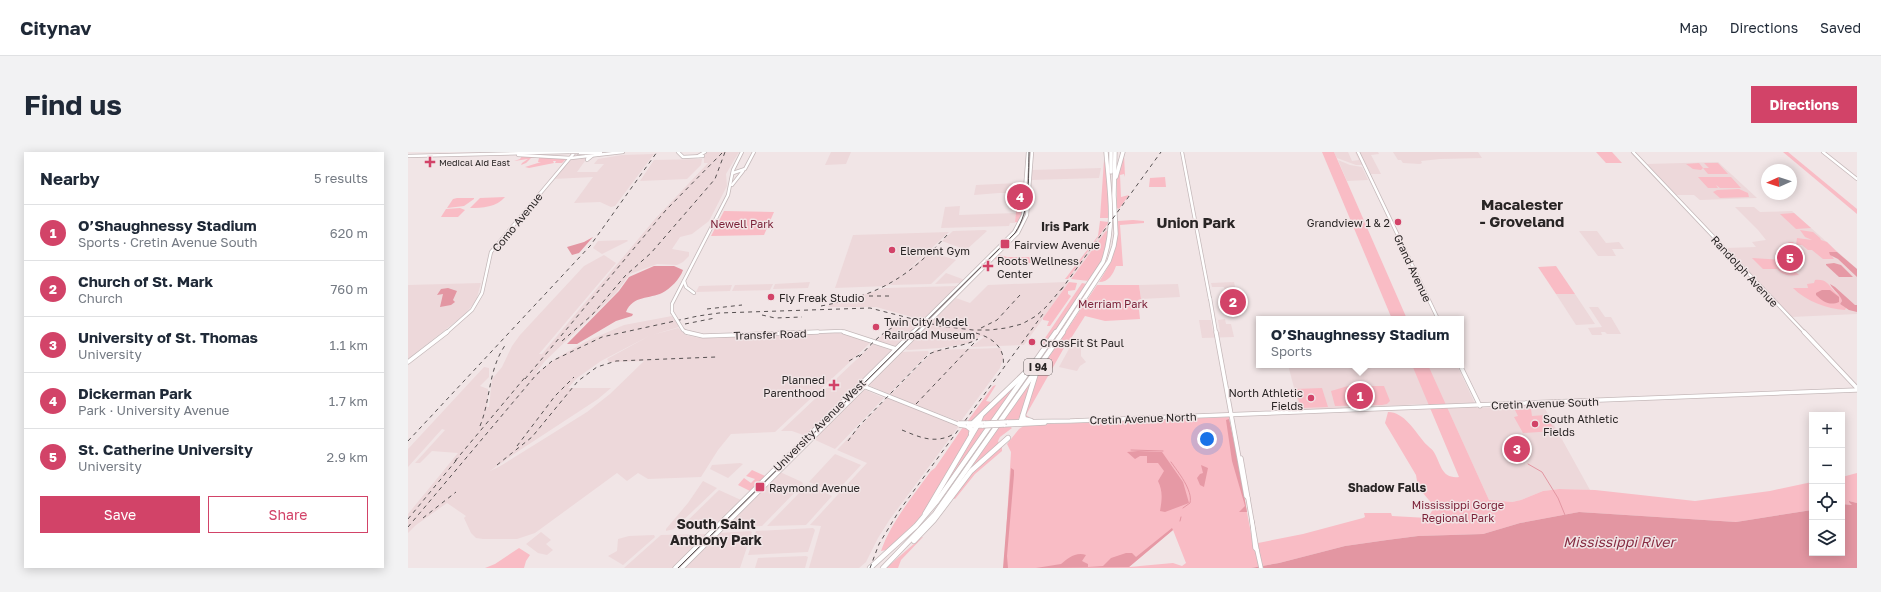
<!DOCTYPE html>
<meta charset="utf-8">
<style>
:root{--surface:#fff;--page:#f2f2f3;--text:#1f2937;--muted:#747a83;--line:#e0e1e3;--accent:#d24368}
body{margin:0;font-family:"Golos Text",sans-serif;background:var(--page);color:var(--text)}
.controls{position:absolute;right:12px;bottom:12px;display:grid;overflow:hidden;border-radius:0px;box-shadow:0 2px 10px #0003}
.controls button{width:36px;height:36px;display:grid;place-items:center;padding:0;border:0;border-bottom:1px solid var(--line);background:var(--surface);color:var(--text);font:20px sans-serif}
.compass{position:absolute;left:1353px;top:12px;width:36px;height:36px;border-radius:50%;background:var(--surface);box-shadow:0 2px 10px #0003;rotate:267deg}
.you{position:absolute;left:799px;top:287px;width:14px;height:14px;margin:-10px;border:3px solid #fff;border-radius:50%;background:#1a73e8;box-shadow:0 0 0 6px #1a73e833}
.badge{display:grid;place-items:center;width:26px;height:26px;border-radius:50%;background:var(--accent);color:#fff;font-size:13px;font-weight:700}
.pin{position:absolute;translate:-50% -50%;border:2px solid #fff;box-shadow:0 1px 4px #0006}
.popup{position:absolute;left:848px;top:164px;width:208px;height:52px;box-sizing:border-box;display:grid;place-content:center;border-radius:0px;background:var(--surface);filter:drop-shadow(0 1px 3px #0005);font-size:13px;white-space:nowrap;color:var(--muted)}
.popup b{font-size:15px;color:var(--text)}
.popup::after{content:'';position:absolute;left:50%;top:100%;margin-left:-8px;border:8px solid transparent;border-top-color:var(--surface)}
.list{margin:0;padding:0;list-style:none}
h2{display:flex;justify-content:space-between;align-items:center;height:52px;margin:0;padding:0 16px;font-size:17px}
h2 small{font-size:13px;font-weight:400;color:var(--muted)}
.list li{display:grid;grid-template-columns:26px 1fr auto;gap:12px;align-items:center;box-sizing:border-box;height:56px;padding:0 16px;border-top:1px solid var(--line)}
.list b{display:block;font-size:15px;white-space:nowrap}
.list p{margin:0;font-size:13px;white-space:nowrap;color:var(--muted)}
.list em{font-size:13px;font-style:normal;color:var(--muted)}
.actions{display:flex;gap:8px;padding:12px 16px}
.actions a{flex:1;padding:9px 0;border:1px solid var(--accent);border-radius:0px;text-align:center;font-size:14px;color:var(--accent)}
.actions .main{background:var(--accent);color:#fff}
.icon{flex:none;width:22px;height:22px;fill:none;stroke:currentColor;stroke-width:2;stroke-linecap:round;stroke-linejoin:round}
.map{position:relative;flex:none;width:1449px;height:416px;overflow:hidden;border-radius:0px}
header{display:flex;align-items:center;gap:24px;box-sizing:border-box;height:56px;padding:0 20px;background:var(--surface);border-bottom:1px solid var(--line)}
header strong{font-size:19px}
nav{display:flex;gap:22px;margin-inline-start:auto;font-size:14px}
.intro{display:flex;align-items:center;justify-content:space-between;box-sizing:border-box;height:96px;padding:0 24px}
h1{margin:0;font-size:28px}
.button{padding:10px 18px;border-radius:0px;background:var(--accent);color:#fff;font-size:14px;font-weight:700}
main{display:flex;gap:24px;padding:0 24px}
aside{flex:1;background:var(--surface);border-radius:0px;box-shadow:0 2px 10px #0003}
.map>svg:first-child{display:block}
.built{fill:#edd8da;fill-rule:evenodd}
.green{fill:#f9bcc5;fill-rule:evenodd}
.forest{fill:#e699a5}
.water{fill:#e396a2}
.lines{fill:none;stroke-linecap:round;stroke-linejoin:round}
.stream{stroke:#e396a2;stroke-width:1}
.major-far1-casing{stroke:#c5b9ba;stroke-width:4}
.major-casing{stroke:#c5b9ba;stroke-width:5}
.highway-far1-casing{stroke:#c5b9ba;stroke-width:5}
.highway-casing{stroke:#c5b9ba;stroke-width:6}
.major-far1{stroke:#fff;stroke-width:2.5}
.major{stroke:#fff;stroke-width:3.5}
.highway-far1{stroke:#fff;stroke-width:3.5}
.highway{stroke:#fff;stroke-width:4.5}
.tram{stroke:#565051;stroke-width:1}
.rail{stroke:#565051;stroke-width:1;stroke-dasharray:4 4;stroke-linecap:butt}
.major-bridge-far1-casing{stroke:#c5b9ba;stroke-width:4;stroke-linecap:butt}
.major-bridge-casing{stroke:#c5b9ba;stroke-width:5;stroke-linecap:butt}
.major-bridge-far1{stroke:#fff;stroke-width:2.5}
.major-bridge{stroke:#fff;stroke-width:3.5}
.poi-dot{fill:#d24368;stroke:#f1e5e6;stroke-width:1.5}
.labels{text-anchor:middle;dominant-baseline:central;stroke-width:3;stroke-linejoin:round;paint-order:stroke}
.far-poi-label{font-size:9px;fill:#292525;stroke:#f1e5e6;text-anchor:start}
.shield{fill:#f1e5e6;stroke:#655f5f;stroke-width:1}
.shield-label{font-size:10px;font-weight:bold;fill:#292525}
.street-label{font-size:11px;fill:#292525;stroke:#f1e5e6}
.poi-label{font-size:11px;fill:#292525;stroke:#f1e5e6;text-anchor:start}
.park-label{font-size:11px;fill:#7c2239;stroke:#f1e5e6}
.neighbourhood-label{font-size:12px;font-weight:bold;fill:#292525;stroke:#f1e5e6}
.near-neighbourhood-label{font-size:14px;font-weight:bold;fill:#292525;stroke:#f1e5e6}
.near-water-label{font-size:14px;font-style:italic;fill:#872d43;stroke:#f1e5e6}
.district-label{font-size:15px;font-weight:bold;fill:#292525;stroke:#f1e5e6}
</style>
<header>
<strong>Citynav</strong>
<nav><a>Map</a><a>Directions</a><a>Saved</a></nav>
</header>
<div class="intro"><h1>Find us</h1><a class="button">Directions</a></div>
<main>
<aside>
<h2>Nearby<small>5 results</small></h2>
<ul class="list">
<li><span class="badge">1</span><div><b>O’Shaughnessy Stadium</b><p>Sports · Cretin Avenue South</p></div><em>620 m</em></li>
<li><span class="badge">2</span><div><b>Church of St. Mark</b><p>Church</p></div><em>760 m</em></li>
<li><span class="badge">3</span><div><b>University of St. Thomas</b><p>University</p></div><em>1.1 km</em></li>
<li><span class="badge">4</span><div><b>Dickerman Park</b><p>Park · University Avenue</p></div><em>1.7 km</em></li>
<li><span class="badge">5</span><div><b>St. Catherine University</b><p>University</p></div><em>2.9 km</em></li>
</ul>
<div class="actions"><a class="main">Save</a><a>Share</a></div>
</aside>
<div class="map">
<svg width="1449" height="416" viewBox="0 0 1449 416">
<rect width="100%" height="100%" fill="#f1e5e6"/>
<g class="built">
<path d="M299,0H331L318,22L319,34L301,69L284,82L272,85L264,97L281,100V104L275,110L269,113L249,112L222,122L208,141L137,209L127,222L147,207L177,190L216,173L264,164L271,175L244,183L270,176L278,183L291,186L430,181L441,183L462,191L367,280L323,282L310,298L293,325L240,327L230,321L219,329L209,321L127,381L109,387H75L68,386L63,381L56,366L58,364L39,351L8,373L0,381V362L50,301L24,299L12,311H7L37,278L34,277L0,315V297L76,215L81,216V225L72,234L80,237L79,255H81L84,227L94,215L104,194L112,183L176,114L196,103L208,111L131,202H134L247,67L300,11H296V5ZM241,184L199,207L201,210L236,209L202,242L179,260L94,313L82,319L106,302L190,247L203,236H160L169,226L193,209Z"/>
<path d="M423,0H443L438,12L417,13Z"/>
<path d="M926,0H940L944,9L951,8L947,0H970L971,2L963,3L973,22H963L958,13H948L929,6Z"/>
<path d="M985,0H1070L1074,6L1032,7L1013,9L1014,11L1012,12L995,11L993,8H990Z"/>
<path d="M246,2L207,54L203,55L192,50L166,51L185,25L145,27L162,7L178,5L179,6L169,20H189L196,12H186L190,7L214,3Z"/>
<path d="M294,7L293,13L279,27L232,29L246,8Z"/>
<path d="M930,8L942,13L954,15L960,28L939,29Z"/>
<path d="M1310,10L1349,46L1292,48L1286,43H1268L1239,12Z"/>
<path d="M693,16L691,26L623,28L624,18Z"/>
<path d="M610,31L609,44L598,45V41H591L566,43L568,33Z"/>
<path d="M552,54L551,63L608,61L607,71H602L601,74L533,76L537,55Z"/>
<path d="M1327,55H1346L1352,60L1384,59L1449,117V162L1383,165L1318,96L1348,95L1344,90L1358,88L1350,78Z"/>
<path d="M698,75H701L663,126H661Z"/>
<path d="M577,78L579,79L558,98L534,89L545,79Z"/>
<path d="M1171,79H1189L1198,91L1211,90L1216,97H1204L1208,104H1190Z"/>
<path d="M541,80L491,126L479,134L427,136L445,83Z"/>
<path d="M219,88L220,89L194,102L185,96L190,89Z"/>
<path d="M522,100L548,108L523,132L482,133Z"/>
<path d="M538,121L557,128L554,131L527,132Z"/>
<path d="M402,130L400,136L365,137L367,132Z"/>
<path d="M658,130H661L616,193L563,195L576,185L573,184L562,191L533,196L499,198L497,196L548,146L562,151L580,133Z"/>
<path d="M826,130L829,144H818L816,135H804L803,131Z"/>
<path d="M73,131L68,149L56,163L0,207V133Z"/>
<path d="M365,132L362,138L324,139L327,133Z"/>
<path d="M770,132L772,145L733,147L731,133Z"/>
<path d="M324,133L322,139L288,140L291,134Z"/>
<path d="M550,134L515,168L468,155H420L421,153L477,136Z"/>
<path d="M1148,142H1167L1187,172L1168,173Z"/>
<path d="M1181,155H1190L1197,165H1203L1213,182H1199L1197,180H1193L1194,183H1184L1180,176L1194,175Z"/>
<path d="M817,167L818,172H823L826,185L794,186L791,168H803L805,180H812L810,168Z"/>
<path d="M506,170L513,171L488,195L468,189L485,174Z"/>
<path d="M465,192L485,199L398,284L384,279H373Z"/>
<path d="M673,194V204L678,210L672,214L669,219L651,215L662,195Z"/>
<path d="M593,196L595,206L592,216L553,269H550L482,243L526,198Z"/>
<path d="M520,199L521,201L481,242L460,233L492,200Z"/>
<path d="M880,213H1049L1069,256L1135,253L1182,338L1151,337L1135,339L1113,348L1104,350L1081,348L1037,251L892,258Z"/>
<path d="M455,237L476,246L427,297L405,287Z"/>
<path d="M480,245L551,274L482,367L470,386L458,410L451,416H401L413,374L402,373L459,311L429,298Z"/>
<path d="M427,302L453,313L427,341L401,330Z"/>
<path d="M332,311L335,312L320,326L302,317L304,313Z"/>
<path d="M372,320L394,330L395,332L354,374L318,376Z"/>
<path d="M295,329L309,336L266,377L258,379V377L280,351Z"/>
<path d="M400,332L424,344L398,373L359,374Z"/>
<path d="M311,338L333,348L305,377L270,378Z"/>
<path d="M405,376L407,378L400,400L340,403L348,379Z"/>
<path d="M342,379L344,380L332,416H276L311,381Z"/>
<path d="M133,380L143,388L138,392L145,398L139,403L130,401L118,392Z"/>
<path d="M299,382L265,416H216L253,383Z"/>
<path d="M221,384L246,383L247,385L215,413L200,404L209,399L210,387Z"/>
<path d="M398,404L400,405L397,416H347L350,406Z"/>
</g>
<g class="green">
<path d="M914,0H926L999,167H984Z"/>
<path d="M1188,0H1204L1214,11H1198Z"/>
<path d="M1375,0H1380L1449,57V62Z"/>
<path d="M716,2L717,25L716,22L712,23L713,45L721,43L711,57L709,56V27Z"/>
<path d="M103,4H135L158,7L154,11H147L148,9H145L146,11L121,16L117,15L133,10H130L131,6H123L118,11L113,13L114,11L120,7L106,9L112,7L114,4Z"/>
<path d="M696,8L700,22V66H692Z"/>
<path d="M1291,11L1295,16H1301L1296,11H1310L1320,22H1300L1295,16L1293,18L1285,17L1278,12Z"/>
<path d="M757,25L758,35H741L742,26Z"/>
<path d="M1290,25H1323L1333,36H1312L1308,33L1310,36H1300Z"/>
<path d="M611,30H617L615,60L611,71L607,70Z"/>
<path d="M1331,37L1340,41L1341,45L1312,46L1305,40L1309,38Z"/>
<path d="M97,45C89,55 74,56 62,56L72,46Z"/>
<path d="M49,46H66V47L56,54L39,56L45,47Z"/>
<path d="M52,56L57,58L50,65H33L38,57Z"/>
<path d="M316,59L366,60L356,83L303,84Z"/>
<path d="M1386,61L1403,76L1388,77L1372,62Z"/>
<path d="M725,68L736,69V71L712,73L715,114H708C705,122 701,130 691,130C704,110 711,93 710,69Z"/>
<path d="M692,69L701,70L660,127H657L690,84Z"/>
<path d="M1392,78L1405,80L1412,86L1413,88L1419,90L1429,100H1421L1426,107H1415L1404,98H1400L1394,93H1383L1380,90H1385L1388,93L1389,86L1404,88L1397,85Z"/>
<path d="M698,79L702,80L694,108L681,129L663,127Z"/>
<path d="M591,103L599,105H623L626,108L623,111L603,112L597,109L586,107Z"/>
<path d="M1344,106L1375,108L1391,123C1382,124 1376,124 1369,117H1355Z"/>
<path d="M1148,114L1167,142H1148L1130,115Z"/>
<path d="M1407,128C1418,127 1420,132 1426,139C1429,143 1433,143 1434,149L1432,152L1438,156L1437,158C1419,157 1398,149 1385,136H1400L1399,132L1406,131Z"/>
<path d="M661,130L669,131L667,138L660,139V142L663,144L642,174H639L641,169L635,168V166Z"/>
<path d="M674,131L679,132L639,192H633Z"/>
<path d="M689,133H731L733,147L730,148L732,167L697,169L677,164L660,191H650Z"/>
<path d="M657,194L618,263L621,265L620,267L616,265L628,223L648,195Z"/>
<path d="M1004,213H1020L1081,348L1104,350L1113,348L1135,339L1151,337L1187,338L1287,349L1362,339L1404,330V358L1328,370L1171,360L1112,371L1075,382L1010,384L979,388L937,394L871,411L843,416H596L603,300L599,292L611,277L617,273L821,265L845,392L895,382L955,366L957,365L956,361H983L984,364L1020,366L1025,357V353L1010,335L1008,323L977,271L980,260C996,260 1007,279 1016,290C1019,294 1025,297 1027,302C1033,313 1034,327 1051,325ZM765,378L778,411L774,414L765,411L721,415Z"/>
<path d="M614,225L583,269H573L574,266Z"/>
<path d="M624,229L612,265L609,268H596Z"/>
<path d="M604,231L566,268L559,270L585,234L588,233L578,249L583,250Z"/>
<path d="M940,234H976L982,249L979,252L974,253L927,254L923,239Z"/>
<path d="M914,236L920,255L893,256L887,237Z"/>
<path d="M1123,257L1124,264L1138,263L1147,279L1115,281L1106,265L1110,264L1107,258Z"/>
<path d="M592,274H601L604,276L592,285L590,289L591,292L579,301L554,328Z"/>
<path d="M555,275L563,278L560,287L555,293L518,357L508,370L478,398L473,399C483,370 505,344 523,319L527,316Z"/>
<path d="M572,275H579L526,348L569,277Z"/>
<path d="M594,294V299L567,322L547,347L544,346L564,320Z"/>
<path d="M344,318L357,324L342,339L330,333L336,326L343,331L347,327L338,324Z"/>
<path d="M1449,321V351L1441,349L1445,353L1434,352V325Z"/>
<path d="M514,385H515L493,408L490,416H478Z"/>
<path d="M111,396L122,403L118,409L116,416H77L87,412Z"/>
</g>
<g class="forest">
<path d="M1421,100H1429L1449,117V125L1430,107L1422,103Z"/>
<path d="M1426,111L1433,113L1445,125H1431L1418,113V112Z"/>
<path d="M1422,132L1427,135L1447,153H1449V160L1441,158L1432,152L1434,149C1433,143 1425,138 1422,132Z"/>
<path d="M821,267L830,309L839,360H831L837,354L824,309L818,268Z"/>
<path d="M730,299L754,300L775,330L781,351L757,360L752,359C754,348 755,339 750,329L756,319L750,311H739V304H732L727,307L719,300Z"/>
<path d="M793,313L800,316L796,335L792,333L789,326L792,322L795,321Z"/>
<path d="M603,316L606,318V323L599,404L600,416H595Z"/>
<path d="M764,376L765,378L721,415L628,416L653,412C659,407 668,399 678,403L674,409L680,412V415L695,414L703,406L718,401H724L728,405Z"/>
</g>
<g class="water">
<path d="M185,85L171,101L164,103L159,95L176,90Z"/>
<path d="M246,114H266L275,118C272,127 262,137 254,141C242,147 225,143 218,160L225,162L224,164L208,169L169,192H159L211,139L221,125Z"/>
<path d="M40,136L49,139L45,148L47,150L43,153L32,155L35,142L29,143L33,137Z"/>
<path d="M1414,138H1422L1431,145V150C1422,154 1415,150 1408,143V141Z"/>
<path d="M1441,349L1449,351V416H843L871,411L937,394L979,388L1010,384L1075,382L1112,371L1171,360L1328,370L1404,358V401H1434V352L1444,353L1441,350Z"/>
</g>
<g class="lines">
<g class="stream">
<path d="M723,298L755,299"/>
<path d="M763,310C770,320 785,338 782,351L775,356"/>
<path d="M1120,312L1134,320L1150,346L1157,363"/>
<path d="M772,369L773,365"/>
</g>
<defs>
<g id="major-far1">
<path d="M270,0L275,5L295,4"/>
<path d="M774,0L802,147"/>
<path d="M950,0L1030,167"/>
<path d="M1225,0L1397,181"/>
<path d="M1415,0L1449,27"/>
<path d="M170,1H193"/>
<path d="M110,3L163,6L215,0"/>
<path d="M0,4L162,0"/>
<path d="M178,4L180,5L179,8L184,4"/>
<path d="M290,4L297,0"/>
<path d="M325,21L337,17L346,0"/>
<path d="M324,33L335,19"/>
<path d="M276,129L278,135L286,141"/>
<path d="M802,146L808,181"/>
<path d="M264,160V152L320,43L325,18L334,0"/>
<path d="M275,178L280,181"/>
<path d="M38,181L64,158L74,141L83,100L167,0"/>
<path d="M383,181L433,179L439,181"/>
<path d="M504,181L606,80L615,63L620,0"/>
<path d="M510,181L610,81L619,63L624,0"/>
</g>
<g id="major">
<path d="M278,180L295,184L410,180"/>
<path d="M436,180L488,197"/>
<path d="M808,180L838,344L840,346"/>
<path d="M1396,180L1449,236"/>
<path d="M0,210L39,180"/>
<path d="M1052,213L1072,254"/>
<path d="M455,234L550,272"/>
<path d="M599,270L662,269L1449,238"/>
<path d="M559,271H577"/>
<path d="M596,273L637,271"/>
<path d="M558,274H575"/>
<path d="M833,306L849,398"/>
<path d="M844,369L847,396L849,398L853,416"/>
<path d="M267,416L505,180"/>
<path d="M274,416L511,180"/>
</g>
<g id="highway-far1">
<path d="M703,0V20"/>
<path d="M708,25L715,0"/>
<path d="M648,181L695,110C708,74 701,37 698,0"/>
<path d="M654,181L701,109L706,94L708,82L706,43L707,0"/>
</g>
<g id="highway">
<path d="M615,263L616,267L623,269"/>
<path d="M613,269L628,221"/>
<path d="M565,271L622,216"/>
<path d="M559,274L564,278L563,282"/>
<path d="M517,362L569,274L573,264"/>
<path d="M506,389L526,368L563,319L600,286"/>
<path d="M462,416L508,374L529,349L648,180"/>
<path d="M475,416L527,362L655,180"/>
</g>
</defs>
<use href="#major-far1" class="major-far1-casing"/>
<use href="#major" class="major-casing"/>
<use href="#highway-far1" class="highway-far1-casing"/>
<use href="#highway" class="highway-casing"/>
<use href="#major-far1" class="major-far1"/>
<use href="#major" class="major"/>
<use href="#highway-far1" class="highway-far1"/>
<use href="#highway" class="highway"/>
<path class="tram" d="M270,416L607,81C623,57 620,28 621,0"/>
<g class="rail">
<path d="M653,138L753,0"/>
<path d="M461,144H484"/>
<path d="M413,154C471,143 500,126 540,82"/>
<path d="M299,157L334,153"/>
<path d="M354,163L367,166L394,165"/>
<path d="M277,172L307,166"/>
<path d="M573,176L589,168L612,143"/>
<path d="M568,181C585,186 598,196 595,215"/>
<path d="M154,189L184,163L217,124L243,101L307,27L317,0"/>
<path d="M451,205C467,188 481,172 505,169"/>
<path d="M441,209L455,201"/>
<path d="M117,227L258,58L315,0"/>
<path d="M508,252L566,191"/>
<path d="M72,274C83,247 80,217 98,192"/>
<path d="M494,278C511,285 526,292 544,283"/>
<path d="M0,289L182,94L249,0"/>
<path d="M440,289L451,274L521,202C537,195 555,195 570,187"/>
<path d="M109,294L147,244L166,225"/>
<path d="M47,309L119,223"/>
<path d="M89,313L124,285L170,229L189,215L208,209L308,205"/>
<path d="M15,366L48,340"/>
<path d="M0,367L51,305"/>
<path d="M0,375L128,223L144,209L194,185L290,164L311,161L462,156L532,174L565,178H582L598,176L614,172L628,164L639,154L655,135"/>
<path d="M462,416L471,392L491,359L635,162"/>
</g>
<defs>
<g id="major-bridge-far1">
<path d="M162,0H171"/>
<path d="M264,160L275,178"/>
</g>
<g id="major-bridge">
<path d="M551,271H559"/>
<path d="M577,271L599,270"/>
<path d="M551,273L557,274"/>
<path d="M575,274L596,273"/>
</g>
</defs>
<use href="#major-bridge-far1" class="major-bridge-far1-casing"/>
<use href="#major-bridge" class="major-bridge-casing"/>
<use href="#major-bridge-far1" class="major-bridge-far1"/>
<use href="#major-bridge" class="major-bridge"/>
</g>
<g class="poi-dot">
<path d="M20 4h4v4h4v4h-4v4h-4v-4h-4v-4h4z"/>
<circle cx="990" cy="70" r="4"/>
<rect x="592" y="87" width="10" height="10" rx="2"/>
<circle cx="484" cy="98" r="4"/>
<path d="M578 108h4v4h4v4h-4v4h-4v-4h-4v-4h4z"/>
<circle cx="363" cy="145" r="4"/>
<circle cx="468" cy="175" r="4"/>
<circle cx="624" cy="190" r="4"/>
<path d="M424 227h4v4h4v4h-4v4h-4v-4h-4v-4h4z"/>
<circle cx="903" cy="246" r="4"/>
<circle cx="1127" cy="272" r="4"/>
<rect x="347" y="330" width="10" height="10" rx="2"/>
</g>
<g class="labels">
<g class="far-poi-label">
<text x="31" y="10">Medical Aid East</text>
</g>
<rect class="shield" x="616" y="207" width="28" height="16" rx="3"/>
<g class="shield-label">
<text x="630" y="215">I 94</text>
</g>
<g class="street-label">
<text transform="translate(109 70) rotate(-51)">Como Avenue</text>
<text transform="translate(1005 116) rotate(65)">Grand Avenue</text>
<text transform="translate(1337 119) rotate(47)">Randolph Avenue</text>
<text transform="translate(362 182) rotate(-2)">Transfer Road</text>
<text transform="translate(1137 251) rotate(-2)">Cretin Avenue South</text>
<text transform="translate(735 266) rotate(-2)">Cretin Avenue North</text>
<text transform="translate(411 273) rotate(-45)">University Avenue West</text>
</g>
<g class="poi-label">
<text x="982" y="70" text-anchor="end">Grandview 1 &amp; 2</text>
<text x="606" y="92">Fairview Avenue</text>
<text x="492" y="98">Element Gym</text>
<text x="589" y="108">Roots Wellness<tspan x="589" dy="13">Center</tspan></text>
<text x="371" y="145">Fly Freak Studio</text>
<text x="476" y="169">Twin City Model<tspan x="476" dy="13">Railroad Museum</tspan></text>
<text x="632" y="190">CrossFit St Paul</text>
<text x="417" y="227" text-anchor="end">Planned<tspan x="417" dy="13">Parenthood</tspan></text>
<text x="895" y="240" text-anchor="end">North Athletic<tspan x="895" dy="13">Fields</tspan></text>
<text x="1135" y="266">South Athletic<tspan x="1135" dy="13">Fields</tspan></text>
<text x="361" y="335">Raymond Avenue</text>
</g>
<g class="park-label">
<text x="334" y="71">Newell Park</text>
<text x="705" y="151">Merriam Park</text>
<text x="1050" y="352">Mississippi Gorge<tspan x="1050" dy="13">Regional Park</tspan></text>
</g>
<g class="neighbourhood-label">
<text x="657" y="74">Iris Park</text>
<text x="979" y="335">Shadow Falls</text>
</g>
<g class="near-neighbourhood-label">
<text x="308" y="371">South Saint<tspan x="308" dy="16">Anthony Park</tspan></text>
</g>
<g class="near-water-label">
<text x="1211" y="389">Mississippi River</text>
</g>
<g class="district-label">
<text x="1114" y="52">Macalester<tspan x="1114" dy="17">- Groveland</tspan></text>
<text x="788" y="70">Union Park</text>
</g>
</g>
</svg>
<div class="controls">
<button>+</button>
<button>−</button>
<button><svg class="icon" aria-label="locate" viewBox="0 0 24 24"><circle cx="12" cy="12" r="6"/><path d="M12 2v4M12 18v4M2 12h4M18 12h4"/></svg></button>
<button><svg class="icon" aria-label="layers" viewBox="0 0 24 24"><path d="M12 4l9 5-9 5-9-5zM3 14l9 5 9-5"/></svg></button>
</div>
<svg class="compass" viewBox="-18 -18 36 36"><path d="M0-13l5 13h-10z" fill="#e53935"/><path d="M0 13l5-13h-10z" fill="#747a83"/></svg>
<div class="you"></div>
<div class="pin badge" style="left:952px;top:244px">1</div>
<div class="popup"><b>O’Shaughnessy Stadium</b>Sports</div>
<div class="pin badge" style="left:825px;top:150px">2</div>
<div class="pin badge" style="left:1109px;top:297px">3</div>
<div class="pin badge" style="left:612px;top:45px">4</div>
<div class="pin badge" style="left:1382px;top:106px">5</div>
</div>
</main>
